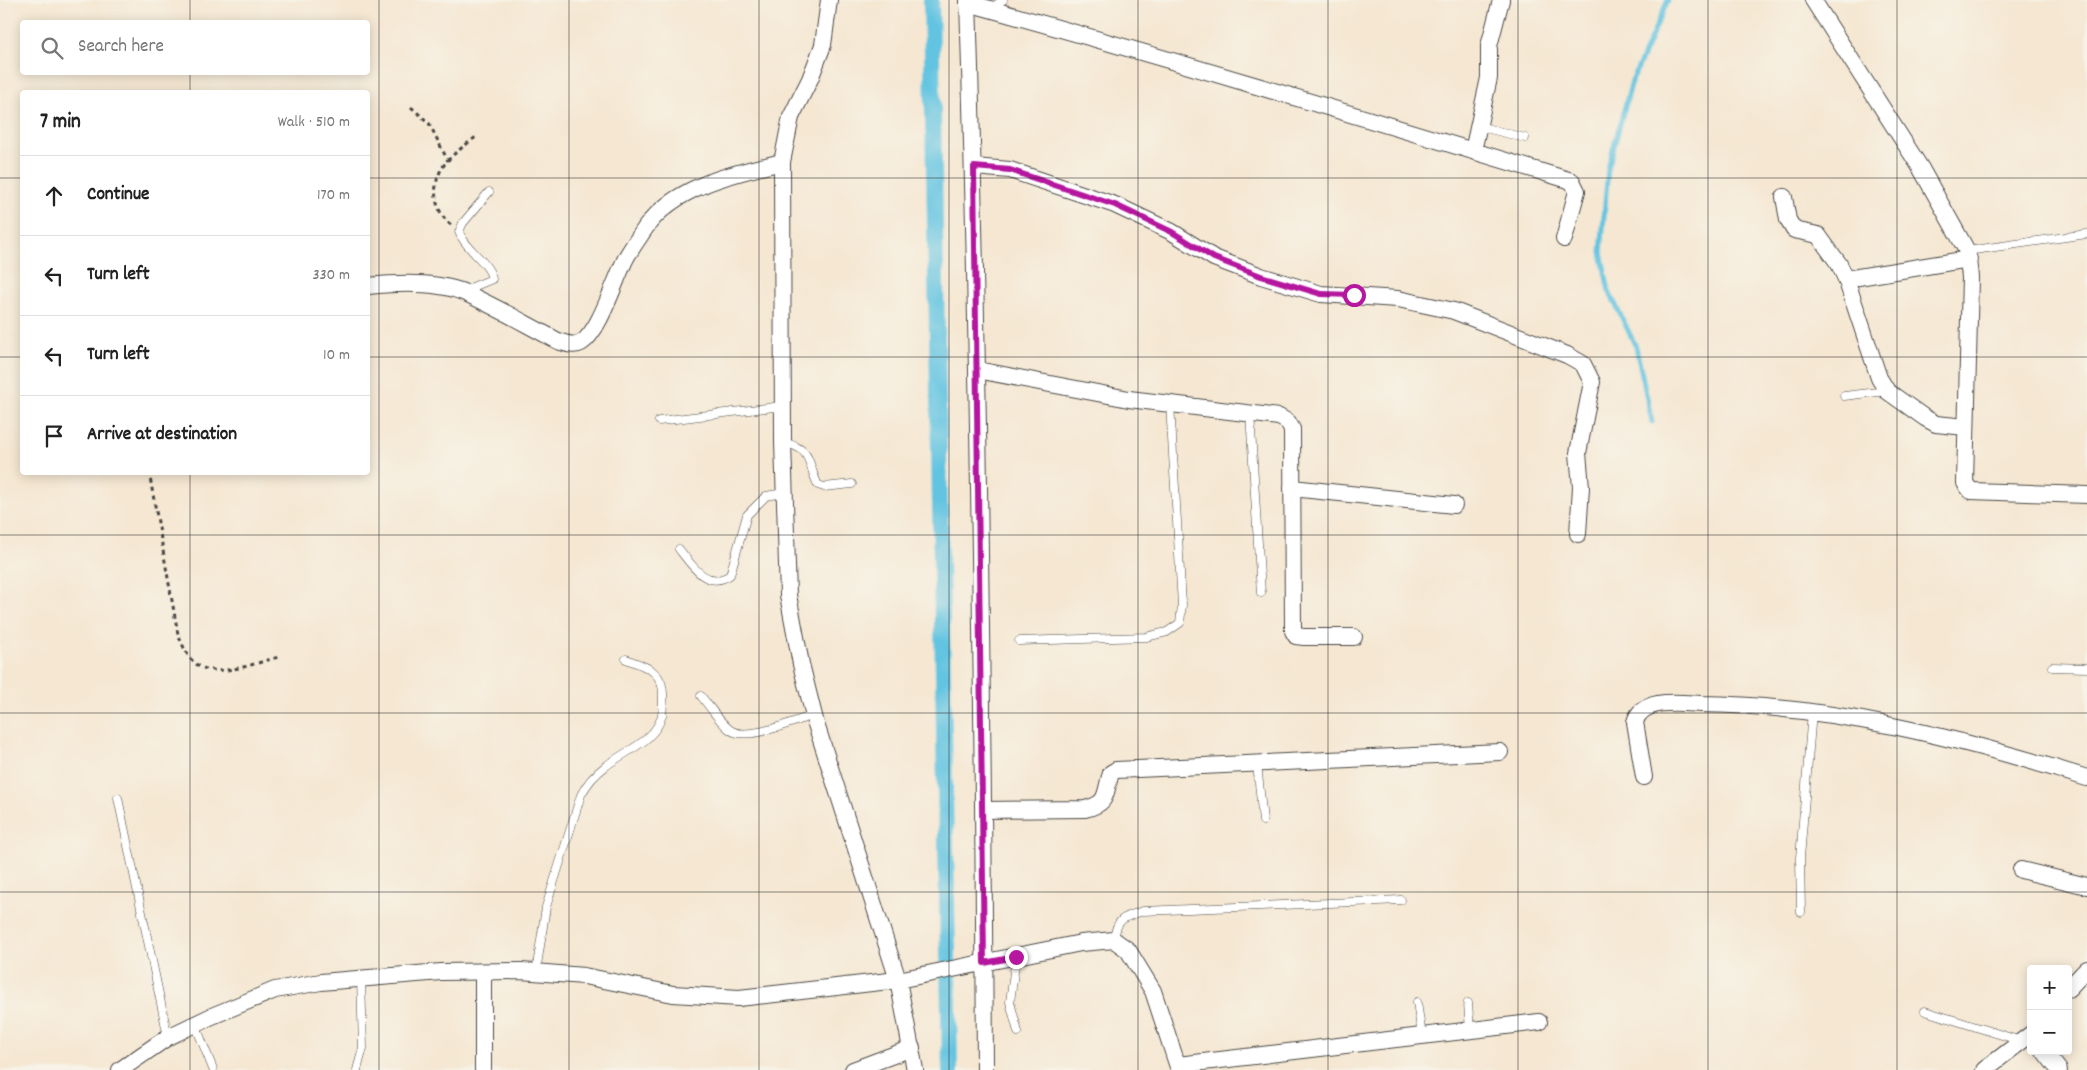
<!DOCTYPE html>
<meta charset="utf-8">
<style>
:root{--surface:#fff;--page:#f2f2f2;--text:#222;--muted:#767676;--line:#e0e0e0}
body{margin:0;font-family:Dekko,sans-serif;background:var(--page);color:var(--text)}
.controls{position:absolute;right:15px;bottom:15px;display:grid;overflow:hidden;border-radius:5px;box-shadow:0 2px 12px #0003}
.controls button{width:45px;height:45px;display:grid;place-items:center;padding:0;border:0;border-bottom:1px solid var(--line);background:var(--surface);color:var(--text);font:25px sans-serif}
.stop{position:absolute;width:15px;height:15px;margin:-11px;border:4px solid #b5179e;border-radius:50%;background:#fff}
.stop.end{background:#b5179e;border-color:#fff;box-shadow:0 1px 5px #0008}
.list{margin:0;padding:0;list-style:none}
h2{display:flex;justify-content:space-between;align-items:center;height:65px;margin:0;padding:0 20px;font-size:21px}
h2 small{font-size:16px;font-weight:400;color:var(--muted)}
.list li{display:grid;grid-template-columns:32px 1fr auto;gap:15px;align-items:center;box-sizing:border-box;height:80px;padding:0 20px;border-top:1px solid var(--line)}
.list b{display:block;font-size:19px;white-space:nowrap}
.list em{font-size:16px;font-style:normal;color:var(--muted)}
.icon{flex:none;width:28px;height:28px;fill:none;stroke:currentColor;stroke-width:2;stroke-linecap:round;stroke-linejoin:round}
.map{position:relative;flex:none;width:2087px;height:1070px;overflow:hidden}
.search{position:absolute;background:var(--surface);box-shadow:0 2px 12px #0003;left:20px;top:20px;width:350px;height:55px;display:flex;align-items:center;gap:12px;box-sizing:border-box;padding:0 18px;border-radius:5px;color:var(--muted);font-size:19px}
.panel{position:absolute;background:var(--surface);box-shadow:0 2px 12px #0003;left:20px;top:90px;width:350px;height:385px;border-radius:5px}
.map>svg:first-child{display:block}
.lines{fill:none;stroke-linecap:round;stroke-linejoin:round}
.stream{stroke:#63c4e1;stroke-width:5}
.canal{stroke:#63c4e1;stroke-width:16}
.lane-casing{stroke:#494744;stroke-width:9}
.street-casing{stroke:#494744;stroke-width:18}
.path{stroke:#494744;stroke-width:3;stroke-dasharray:4 4;stroke-linecap:butt}
.lane{stroke:#fff;stroke-width:8}
.street{stroke:#fff;stroke-width:16}
.route{stroke:#b5179e;stroke-width:6}
.grid{fill:none;stroke:#2b2b2b;stroke-width:1;stroke-opacity:0.55}
</style>
<div class="map">
<svg width="2087" height="1070" viewBox="0 0 2087 1070">
<rect width="100%" height="100%" fill="#f7f3e8"/>
<filter id="ink" filterUnits="userSpaceOnUse"><feTurbulence type="fractalNoise" baseFrequency=".02" numOctaves="2"/><feDisplacementMap in="SourceGraphic" scale="10" xChannelSelector="R" yChannelSelector="G"/><feConvolveMatrix kernelMatrix="1 2 1 2 8 2 1 2 1" color-interpolation-filters="sRGB"/></filter>
<filter id="wash" filterUnits="userSpaceOnUse"><feTurbulence type="fractalNoise" baseFrequency=".0096" numOctaves="4" result="noise"/><feDisplacementMap in="SourceGraphic" scale="20" xChannelSelector="R" yChannelSelector="G"/><feGaussianBlur stdDeviation="1.12" result="paint"/><feColorMatrix in="noise" values="0 0 0 0 0 0 0 0 0 0 0 0 0 0 0 0 0 1.4 0 .05"/><feComposite in="paint" operator="in"/></filter>
<g filter="url(#wash)">
<rect width="100%" height="100%" fill="#f5e7d2"/>
<g class="lines">
<path class="stream" d="M1652,422L1636,347L1609,291L1601,252L1608,168L1632,81L1668,0"/>
<path class="canal" d="M931,0L950,1070"/>
</g>
</g>
<g filter="url(#ink)">
<g class="lines">
<defs>
<g id="lane">
<path d="M990,9L1003,0"/>
<path d="M1478,126L1525,138"/>
<path d="M1967,251L2087,234"/>
<path d="M463,291L492,279C490,263 465,249 459,232L463,223L489,192"/>
<path d="M1844,396L1887,391"/>
<path d="M1250,413L1261,593"/>
<path d="M659,421L782,406"/>
<path d="M783,442C814,450 806,461 818,485L824,487L852,484"/>
<path d="M679,549C692,566 707,590 730,575L747,515L766,496L784,493"/>
<path d="M1019,641L1146,637L1167,632L1180,623L1182,605L1170,404"/>
<path d="M2052,667L2087,668"/>
<path d="M701,696C710,707 718,720 729,729C745,743 794,721 814,715"/>
<path d="M1257,764L1263,821"/>
<path d="M118,798L168,1037"/>
<path d="M1801,912L1800,858L1812,712"/>
<path d="M1114,940C1116,919 1123,917 1143,911L1401,900"/>
<path d="M1016,957L1010,1002L1018,1032"/>
<path d="M536,972L546,907L581,795C587,783 595,774 606,766C625,751 656,741 662,715C663,709 663,702 663,696C664,671 645,666 626,659"/>
<path d="M1417,1002L1422,1036"/>
<path d="M1468,1003L1470,1030"/>
<path d="M1925,1011L2021,1041"/>
<path d="M195,1024L213,1069"/>
<path d="M357,1070L363,1048L361,978"/>
</g>
<g id="street">
<path d="M829,0L823,45L810,79L791,117L782,162L783,442L788,595L801,664L816,724L898,980L915,1070"/>
<path d="M968,0C979,357 983,713 985,1070"/>
<path d="M1813,0L1920,167L1967,251L1970,277L1965,483L1971,491L2087,495"/>
<path d="M968,3C1171,59 1371,120 1572,181L1577,191L1564,239"/>
<path d="M1473,151L1489,78V46L1501,0"/>
<path d="M974,167L1010,170L1115,205L1172,232L1214,258L1261,276L1321,294L1398,299L1454,311L1567,355L1583,364L1592,382L1578,453L1581,487L1578,534"/>
<path d="M1784,197L1788,220L1794,230L1818,235L1839,264L1846,279L1879,378L1887,391L1925,418L1936,424L1966,427"/>
<path d="M1846,279L1969,259"/>
<path d="M368,286C397,283 435,281 463,292C495,306 527,325 558,341C565,343 574,347 581,343C600,332 616,276 627,256C633,246 640,236 646,227C676,185 736,173 782,162"/>
<path d="M977,370L1129,399L1279,417L1288,422L1292,429L1293,631L1296,636L1304,637H1354"/>
<path d="M1292,488L1454,505"/>
<path d="M1644,777L1635,722C1642,697 1680,703 1701,704C1832,705 1963,739 2087,778"/>
<path d="M984,810L1085,809C1109,803 1104,795 1111,773L1116,770L1500,752"/>
<path d="M2021,870L2087,886"/>
<path d="M2068,989L2087,969"/>
<path d="M2044,1051L2059,1070"/>
<path d="M1178,1065L1539,1022"/>
<path d="M120,1070L168,1037L212,1016L275,990L321,982L441,972L521,971L584,976L673,994L739,998L898,980L1081,943L1114,940L1128,950L1153,991L1179,1070"/>
<path d="M483,1070V972"/>
<path d="M853,1070L912,1048"/>
<path d="M1984,1070L2031,1034"/>
</g>
</defs>
<use href="#lane" class="lane-casing"/>
<use href="#street" class="street-casing"/>
<g class="path">
<path d="M411,107L429,123L448,161"/>
<path d="M451,225C434,211 431,187 442,168C450,155 466,145 477,136"/>
<path d="M149,472L178,634C181,641 184,649 188,655C206,685 253,663 279,657"/>
</g>
<use href="#lane" class="lane"/>
<use href="#street" class="street"/>
</g>
</g>
<g class="lines" filter="url(#ink)">
<path class="route" d="M1016,957L984,963L974,167L1010,170L1115,205L1172,232L1214,258L1261,276L1321,294L1354,295"/>
</g>
<path class="grid" d="M190,0V22M379,0V1070M569,0V1070M759,0V1070M949,0V1070M1138,0V1070M1328,0V1070M1518,0V1070M1708,0V1070M1897,0V1070M190,72V92M0,178H22M368,178H2087M0,357H22M368,357H2087M190,472V1070M0,535H2087M0,713H2087M0,892H2087"/>
</svg>
<div class="controls">
<button>+</button>
<button>−</button>
</div>
<div class="stop" style="left:1354px;top:295px"></div>
<div class="stop end" style="left:1016px;top:957px"></div>
<div class="search"><svg class="icon" aria-label="search" viewBox="0 0 24 24"><circle cx="10" cy="10" r="6"/><path d="M15 15l6 6"/></svg>Search here</div>
<section class="panel">
<h2>7 min<small>Walk · 510 m</small></h2>
<ul class="list">
<li><svg class="icon" aria-label="ahead" viewBox="0 0 24 24"><path d="M12 20V5M6 11l6-6 6 6"/></svg><div><b>Continue</b></div><em>170 m</em></li>
<li><svg class="icon" aria-label="left" viewBox="0 0 24 24"><path d="M17 20v-9H6M10 6l-5 5 5 5"/></svg><div><b>Turn left</b></div><em>330 m</em></li>
<li><svg class="icon" aria-label="left" viewBox="0 0 24 24"><path d="M17 20v-9H6M10 6l-5 5 5 5"/></svg><div><b>Turn left</b></div><em>10 m</em></li>
<li><svg class="icon" aria-label="arrive" viewBox="0 0 24 24"><path d="M6 21V4h12l-3 4 3 4H6"/></svg><div><b>Arrive at destination</b></div></li>
</ul>
</section>
</div>
